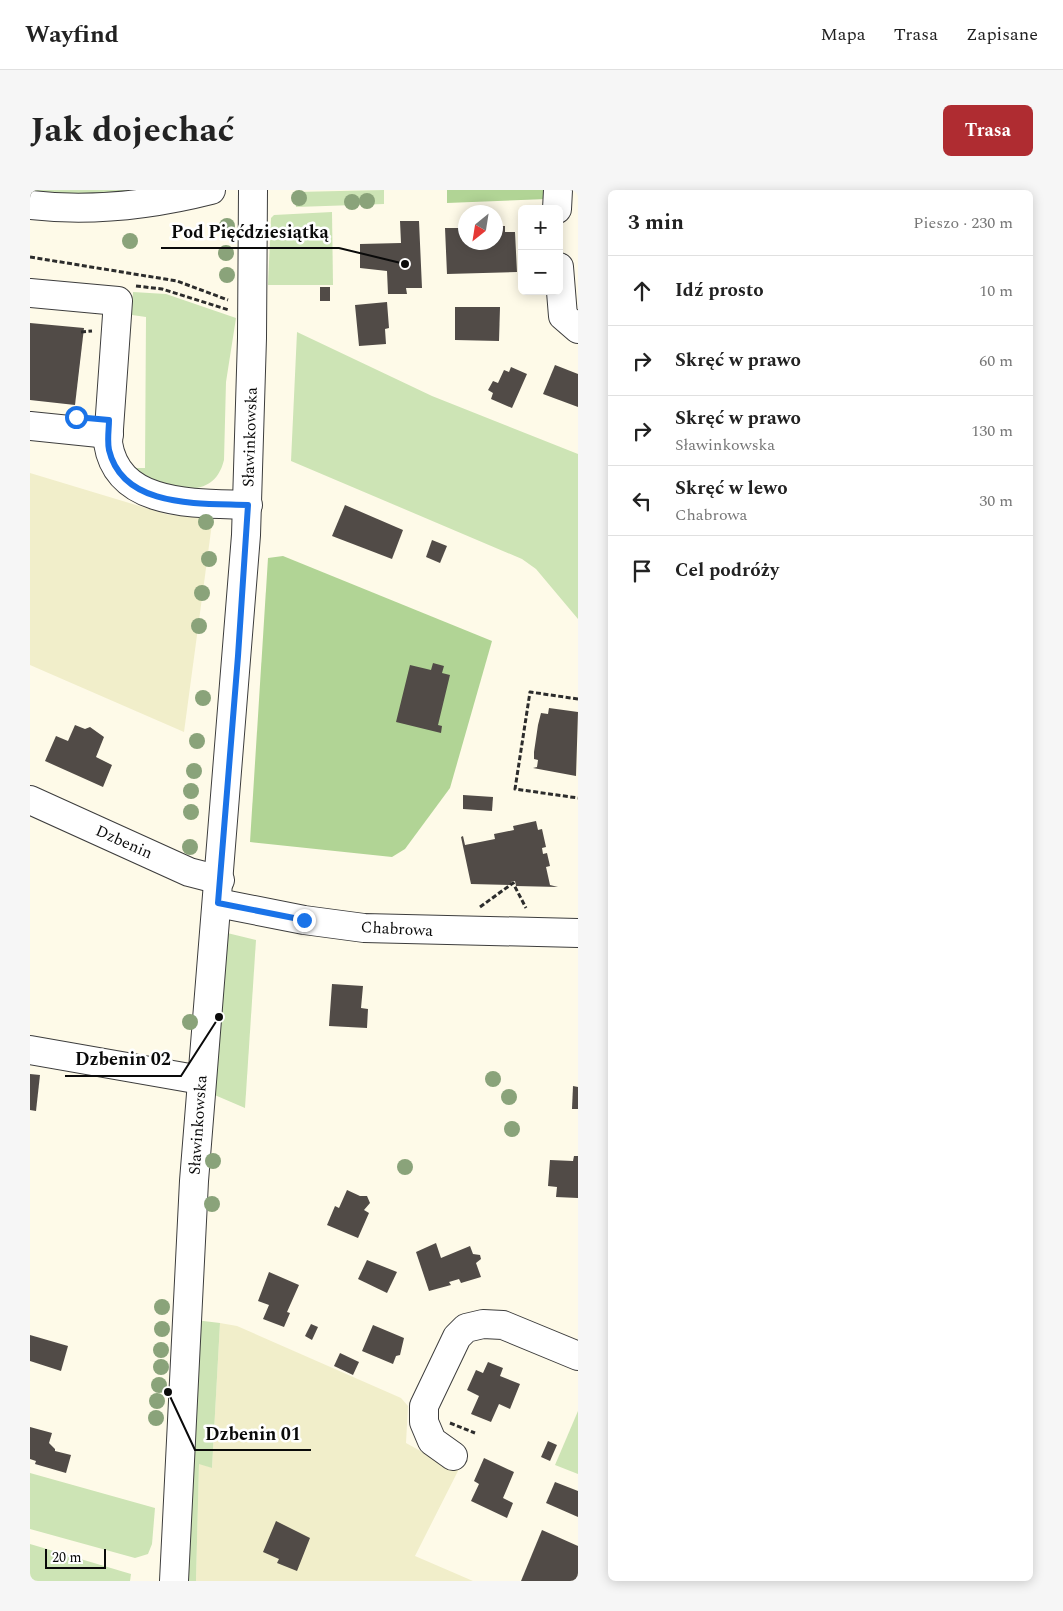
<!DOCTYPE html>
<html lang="pl">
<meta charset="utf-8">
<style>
:root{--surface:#fff;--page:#f6f6f6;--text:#222;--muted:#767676;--line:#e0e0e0;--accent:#af2c31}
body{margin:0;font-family:Spectral,serif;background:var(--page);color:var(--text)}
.controls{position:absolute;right:15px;top:15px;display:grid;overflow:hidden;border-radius:8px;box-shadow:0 2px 12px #0003}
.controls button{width:45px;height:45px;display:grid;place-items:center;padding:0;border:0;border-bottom:1px solid var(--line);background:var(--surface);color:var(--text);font:25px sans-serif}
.compass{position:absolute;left:428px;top:15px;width:45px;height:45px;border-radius:50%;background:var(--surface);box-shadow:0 2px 12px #0003;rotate:210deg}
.scale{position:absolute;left:15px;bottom:12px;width:61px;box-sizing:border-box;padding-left:5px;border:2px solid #0a0a0a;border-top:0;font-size:14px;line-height:18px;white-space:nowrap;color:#0a0a0a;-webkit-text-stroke:4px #fff;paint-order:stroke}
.stop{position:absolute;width:15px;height:15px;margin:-11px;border:4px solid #1a73e8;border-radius:50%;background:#fff}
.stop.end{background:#1a73e8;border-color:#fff;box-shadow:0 1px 5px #0008}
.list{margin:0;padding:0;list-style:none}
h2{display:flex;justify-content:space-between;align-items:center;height:65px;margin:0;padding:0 20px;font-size:21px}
h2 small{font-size:16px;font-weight:400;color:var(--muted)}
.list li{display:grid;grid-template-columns:32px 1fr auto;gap:15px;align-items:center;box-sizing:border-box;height:70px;padding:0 20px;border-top:1px solid var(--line)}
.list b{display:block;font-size:19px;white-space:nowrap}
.list p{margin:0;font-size:16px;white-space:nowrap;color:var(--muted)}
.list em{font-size:16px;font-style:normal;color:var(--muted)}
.icon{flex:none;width:28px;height:28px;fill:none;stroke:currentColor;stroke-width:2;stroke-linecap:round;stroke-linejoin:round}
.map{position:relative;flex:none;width:548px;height:1391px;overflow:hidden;border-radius:8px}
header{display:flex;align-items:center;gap:30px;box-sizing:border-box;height:70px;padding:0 25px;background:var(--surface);border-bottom:1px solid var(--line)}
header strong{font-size:24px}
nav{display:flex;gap:28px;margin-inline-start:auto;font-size:18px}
.intro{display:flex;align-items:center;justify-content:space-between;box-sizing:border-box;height:120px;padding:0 30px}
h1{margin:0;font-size:35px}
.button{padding:12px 22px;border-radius:8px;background:var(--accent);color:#fff;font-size:18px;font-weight:700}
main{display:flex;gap:30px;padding:0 30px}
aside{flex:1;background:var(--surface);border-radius:8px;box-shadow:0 2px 12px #0003}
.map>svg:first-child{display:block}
.farmland{fill:#f1eeca}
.green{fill:#cde4b5}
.forest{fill:#b1d495}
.building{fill:#514b47}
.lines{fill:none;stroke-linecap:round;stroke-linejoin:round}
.minor-casing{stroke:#3d3d3d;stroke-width:30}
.path{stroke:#2c2c2c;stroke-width:3;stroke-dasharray:5 2.5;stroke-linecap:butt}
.minor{stroke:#fff;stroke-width:28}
.tree{fill:#8aa37a}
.route{stroke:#1a73e8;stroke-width:6}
.labels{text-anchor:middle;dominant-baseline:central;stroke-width:5;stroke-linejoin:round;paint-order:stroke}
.street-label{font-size:16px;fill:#0a0a0a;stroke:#fff}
.leader{fill:none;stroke:#0a0a0a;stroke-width:2}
.callout-dot{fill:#0a0a0a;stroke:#fff;stroke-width:2}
.callout-label{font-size:18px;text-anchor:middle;font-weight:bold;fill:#0a0a0a;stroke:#fff;stroke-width:5;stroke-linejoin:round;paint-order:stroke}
</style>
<header>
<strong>Wayfind</strong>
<nav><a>Mapa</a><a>Trasa</a><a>Zapisane</a></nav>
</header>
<div class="intro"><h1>Jak dojechać</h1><a class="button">Trasa</a></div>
<main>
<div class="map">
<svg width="548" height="1391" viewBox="0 0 548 1391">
<rect width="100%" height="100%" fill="#fefae8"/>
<g class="farmland">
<path d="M0,283L139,325L183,326L154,542L0,475Z"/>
<path d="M190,1133L207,1136L371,1208L378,1216L376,1253L405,1269L430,1277L385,1366L443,1391H166L169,1273L182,1278Z"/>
</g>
<g class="green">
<path d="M0,0H123L68,5L0,3Z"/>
<path d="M354,0V14L266,17V2Z"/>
<path d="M302,22L303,95H238L241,28L244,25Z"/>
<path d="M103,102L136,104L206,128L196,192L194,270C183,315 136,296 107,284L106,278H115L116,127L102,125Z"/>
<path d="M267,142L402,206L548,264V429L506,379L492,369L261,271Z"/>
<path d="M189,741L226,750L215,918L180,903Z"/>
<path d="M165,1130L190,1133L182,1278L169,1274L166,1391H156Z"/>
<path d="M548,1221V1284L525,1275Z"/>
<path d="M0,1283L125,1318L122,1354L118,1364L105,1368L0,1339Z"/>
<path d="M0,1354L101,1384L100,1391H0Z"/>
</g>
<g class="forest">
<path d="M417,0H513L517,9L417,13Z"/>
<path d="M253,366L462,451L420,598L375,659L362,667L220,652L238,368Z"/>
</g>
<g class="building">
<path d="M370,31H389L392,98H376L377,104H358L357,81L330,78V54L371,53Z"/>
<path d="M466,36H475V42H485L487,82L417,84L415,38H433V43H436V52H466Z"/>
<rect x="290" y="97" width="10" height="14"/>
<path d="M357,112L359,138L355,139L356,154L329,156L325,115Z"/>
<path d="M425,117H470L469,151L425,150Z"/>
<path d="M0,133L54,138L45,215L0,210Z"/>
<path d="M525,175L548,184V217L513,204Z"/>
<path d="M481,177L497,184L482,218L461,209L463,203L458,200L463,191L468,193L474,180L479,182Z"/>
<path d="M315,315L373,340L362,369L302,346Z"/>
<path d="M402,350L417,356L410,373L396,367Z"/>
<path d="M403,473L414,476L412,483L420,485L408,535L412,536L411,543L366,532L380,475L401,480Z"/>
<path d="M519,518L548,522L546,586L503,578L507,577L508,570L504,569V562L508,535L511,523L518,524Z"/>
<path d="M45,535L55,539L60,537L74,547L66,567L82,575L73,597L15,571L26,546L38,551Z"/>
<path d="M433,605L463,607L462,621L433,619Z"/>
<path d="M506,631L508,640L512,639L516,657L512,658L513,664L517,663L520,676L516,677L520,695L528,697L486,696L485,691L481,692V695L441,694L431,647L433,646L435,655L465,649L464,644L484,640L483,636Z"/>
<path d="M302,794L333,796L331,818L338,819L337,838L299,836Z"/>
<path d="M0,884L10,885L6,921L0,920Z"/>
<path d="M543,896L548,897V919H542Z"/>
<path d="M544,966H548V1008L526,1007L527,997L518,996L520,970L543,971Z"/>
<path d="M317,1000L330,1006H337L340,1013L334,1020L339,1023L328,1048L297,1035L305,1016L309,1018Z"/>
<path d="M406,1053L411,1068L440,1056L443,1064L450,1065L451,1069L446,1073L451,1087L431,1093L429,1089L419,1092L421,1095L399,1101L386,1062Z"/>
<path d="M337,1070L367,1082L357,1103L328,1089Z"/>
<path d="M239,1082L269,1095L257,1122L260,1123L254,1137L233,1129L239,1115L228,1111Z"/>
<path d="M281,1134L288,1137L282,1150L275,1146Z"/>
<path d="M343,1135L374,1148L370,1165L366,1166L363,1174L332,1161Z"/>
<path d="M0,1145L38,1156L31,1181L0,1171Z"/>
<path d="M310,1163L329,1172L323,1185L304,1176Z"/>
<path d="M458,1172L473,1178L470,1186L490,1194L480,1219L469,1214L461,1232L441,1224L449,1206L437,1200L446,1180L453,1183Z"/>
<path d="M0,1237L22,1243L19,1253L25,1259V1261L41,1265L36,1283L5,1274L6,1271L0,1269Z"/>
<path d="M518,1251L527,1255L520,1271L511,1267Z"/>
<path d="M454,1268L484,1282L473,1308L483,1313L477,1328L441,1311L449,1294L444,1291Z"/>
<path d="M525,1292L548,1301V1327L516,1313Z"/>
<path d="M246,1331L280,1348L267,1381L247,1373L249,1369L233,1362Z"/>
<path d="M512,1340L548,1356V1391H491Z"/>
</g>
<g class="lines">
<defs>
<g id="minor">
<path d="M0,15C60,22 122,15 181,0"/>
<path d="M527,19L528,0"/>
<path d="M529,77L533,126L548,139"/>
<path d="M0,103L88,111L78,253C88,318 168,313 218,315"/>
<path d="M0,236L79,244"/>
<path d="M0,610L159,682L190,690"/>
<path d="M188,713L274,730L334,738L548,743"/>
<path d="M0,860L171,890"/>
<path d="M423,1266L402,1251L394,1232V1216L427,1147L436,1138L453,1134L473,1135L548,1166"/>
<path d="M144,1391L164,991L216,345L222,148L223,0"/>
</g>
</defs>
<use href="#minor" class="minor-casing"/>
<g class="path">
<path d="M0,67L147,91L198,110"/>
<path d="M106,96L132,99L199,120"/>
<path d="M51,142L62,141"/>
<path d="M548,509L500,502L485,599L548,608"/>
<path d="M450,717L483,693L496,718"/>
<path d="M420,1233L445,1243"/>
</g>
<use href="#minor" class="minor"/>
</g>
<g class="tree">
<circle cx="269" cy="8" r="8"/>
<circle cx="337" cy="11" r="8"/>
<circle cx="322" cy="12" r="8"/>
<circle cx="197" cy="36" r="8"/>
<circle cx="100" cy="51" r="8"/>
<circle cx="196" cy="63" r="8"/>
<circle cx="197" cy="85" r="8"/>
<circle cx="176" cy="332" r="8"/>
<circle cx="179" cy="369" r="8"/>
<circle cx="172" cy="403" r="8"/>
<circle cx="169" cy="436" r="8"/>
<circle cx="173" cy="508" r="8"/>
<circle cx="167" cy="551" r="8"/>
<circle cx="164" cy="581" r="8"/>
<circle cx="161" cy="601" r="8"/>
<circle cx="161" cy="622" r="8"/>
<circle cx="160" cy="657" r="8"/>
<circle cx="160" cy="832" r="8"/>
<circle cx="463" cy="889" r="8"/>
<circle cx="479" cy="907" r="8"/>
<circle cx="482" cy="939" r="8"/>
<circle cx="183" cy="971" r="8"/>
<circle cx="375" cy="977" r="8"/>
<circle cx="182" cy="1014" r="8"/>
<circle cx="132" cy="1117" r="8"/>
<circle cx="132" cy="1139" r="8"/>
<circle cx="131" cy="1160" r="8"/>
<circle cx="131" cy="1177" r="8"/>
<circle cx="129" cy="1195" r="8"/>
<circle cx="127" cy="1211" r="8"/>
<circle cx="126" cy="1228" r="8"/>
</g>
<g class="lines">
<path class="route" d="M46,227L79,230C79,239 77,250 79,260C93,319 171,313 218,315L208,466L188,713L274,730"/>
</g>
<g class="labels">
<g class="street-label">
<text transform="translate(220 247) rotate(-88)">Sławinkowska</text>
<text transform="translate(94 652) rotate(24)">Dzbenin</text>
<text transform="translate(367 739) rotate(3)">Chabrowa</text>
<text transform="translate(168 935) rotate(-86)">Sławinkowska</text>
</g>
</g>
<path class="leader" d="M375 74L309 58H131M189 827L151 886H35M138 1202L165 1260H281"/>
<g class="callout-dot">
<circle cx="375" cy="74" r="5"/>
<circle cx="189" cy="827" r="5"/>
<circle cx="138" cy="1202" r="5"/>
</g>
<g class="callout-label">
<text x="220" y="48">Pod Pięćdziesiątką</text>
<text x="93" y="875">Dzbenin 02</text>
<text x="223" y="1250">Dzbenin 01</text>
</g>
</svg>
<div class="controls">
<button>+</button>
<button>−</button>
</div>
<svg class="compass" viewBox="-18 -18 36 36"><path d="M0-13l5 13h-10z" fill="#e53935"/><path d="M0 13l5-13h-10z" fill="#767676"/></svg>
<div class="scale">20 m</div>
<div class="stop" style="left:46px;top:227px"></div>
<div class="stop end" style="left:274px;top:730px"></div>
</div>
<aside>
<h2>3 min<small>Pieszo · 230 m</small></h2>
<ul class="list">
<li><svg class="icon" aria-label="ahead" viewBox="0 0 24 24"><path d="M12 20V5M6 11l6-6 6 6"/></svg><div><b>Idź prosto</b></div><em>10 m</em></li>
<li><svg class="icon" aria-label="right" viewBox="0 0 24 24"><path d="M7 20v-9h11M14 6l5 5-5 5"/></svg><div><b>Skręć w prawo</b></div><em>60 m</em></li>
<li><svg class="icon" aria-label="right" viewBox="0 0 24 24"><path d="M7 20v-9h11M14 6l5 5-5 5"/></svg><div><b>Skręć w prawo</b><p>Sławinkowska</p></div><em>130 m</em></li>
<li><svg class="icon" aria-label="left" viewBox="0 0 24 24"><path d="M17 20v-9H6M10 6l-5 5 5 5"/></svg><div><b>Skręć w lewo</b><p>Chabrowa</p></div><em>30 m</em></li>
<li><svg class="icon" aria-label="arrive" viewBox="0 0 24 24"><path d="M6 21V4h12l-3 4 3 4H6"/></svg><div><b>Cel podróży</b></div></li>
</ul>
</aside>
</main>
